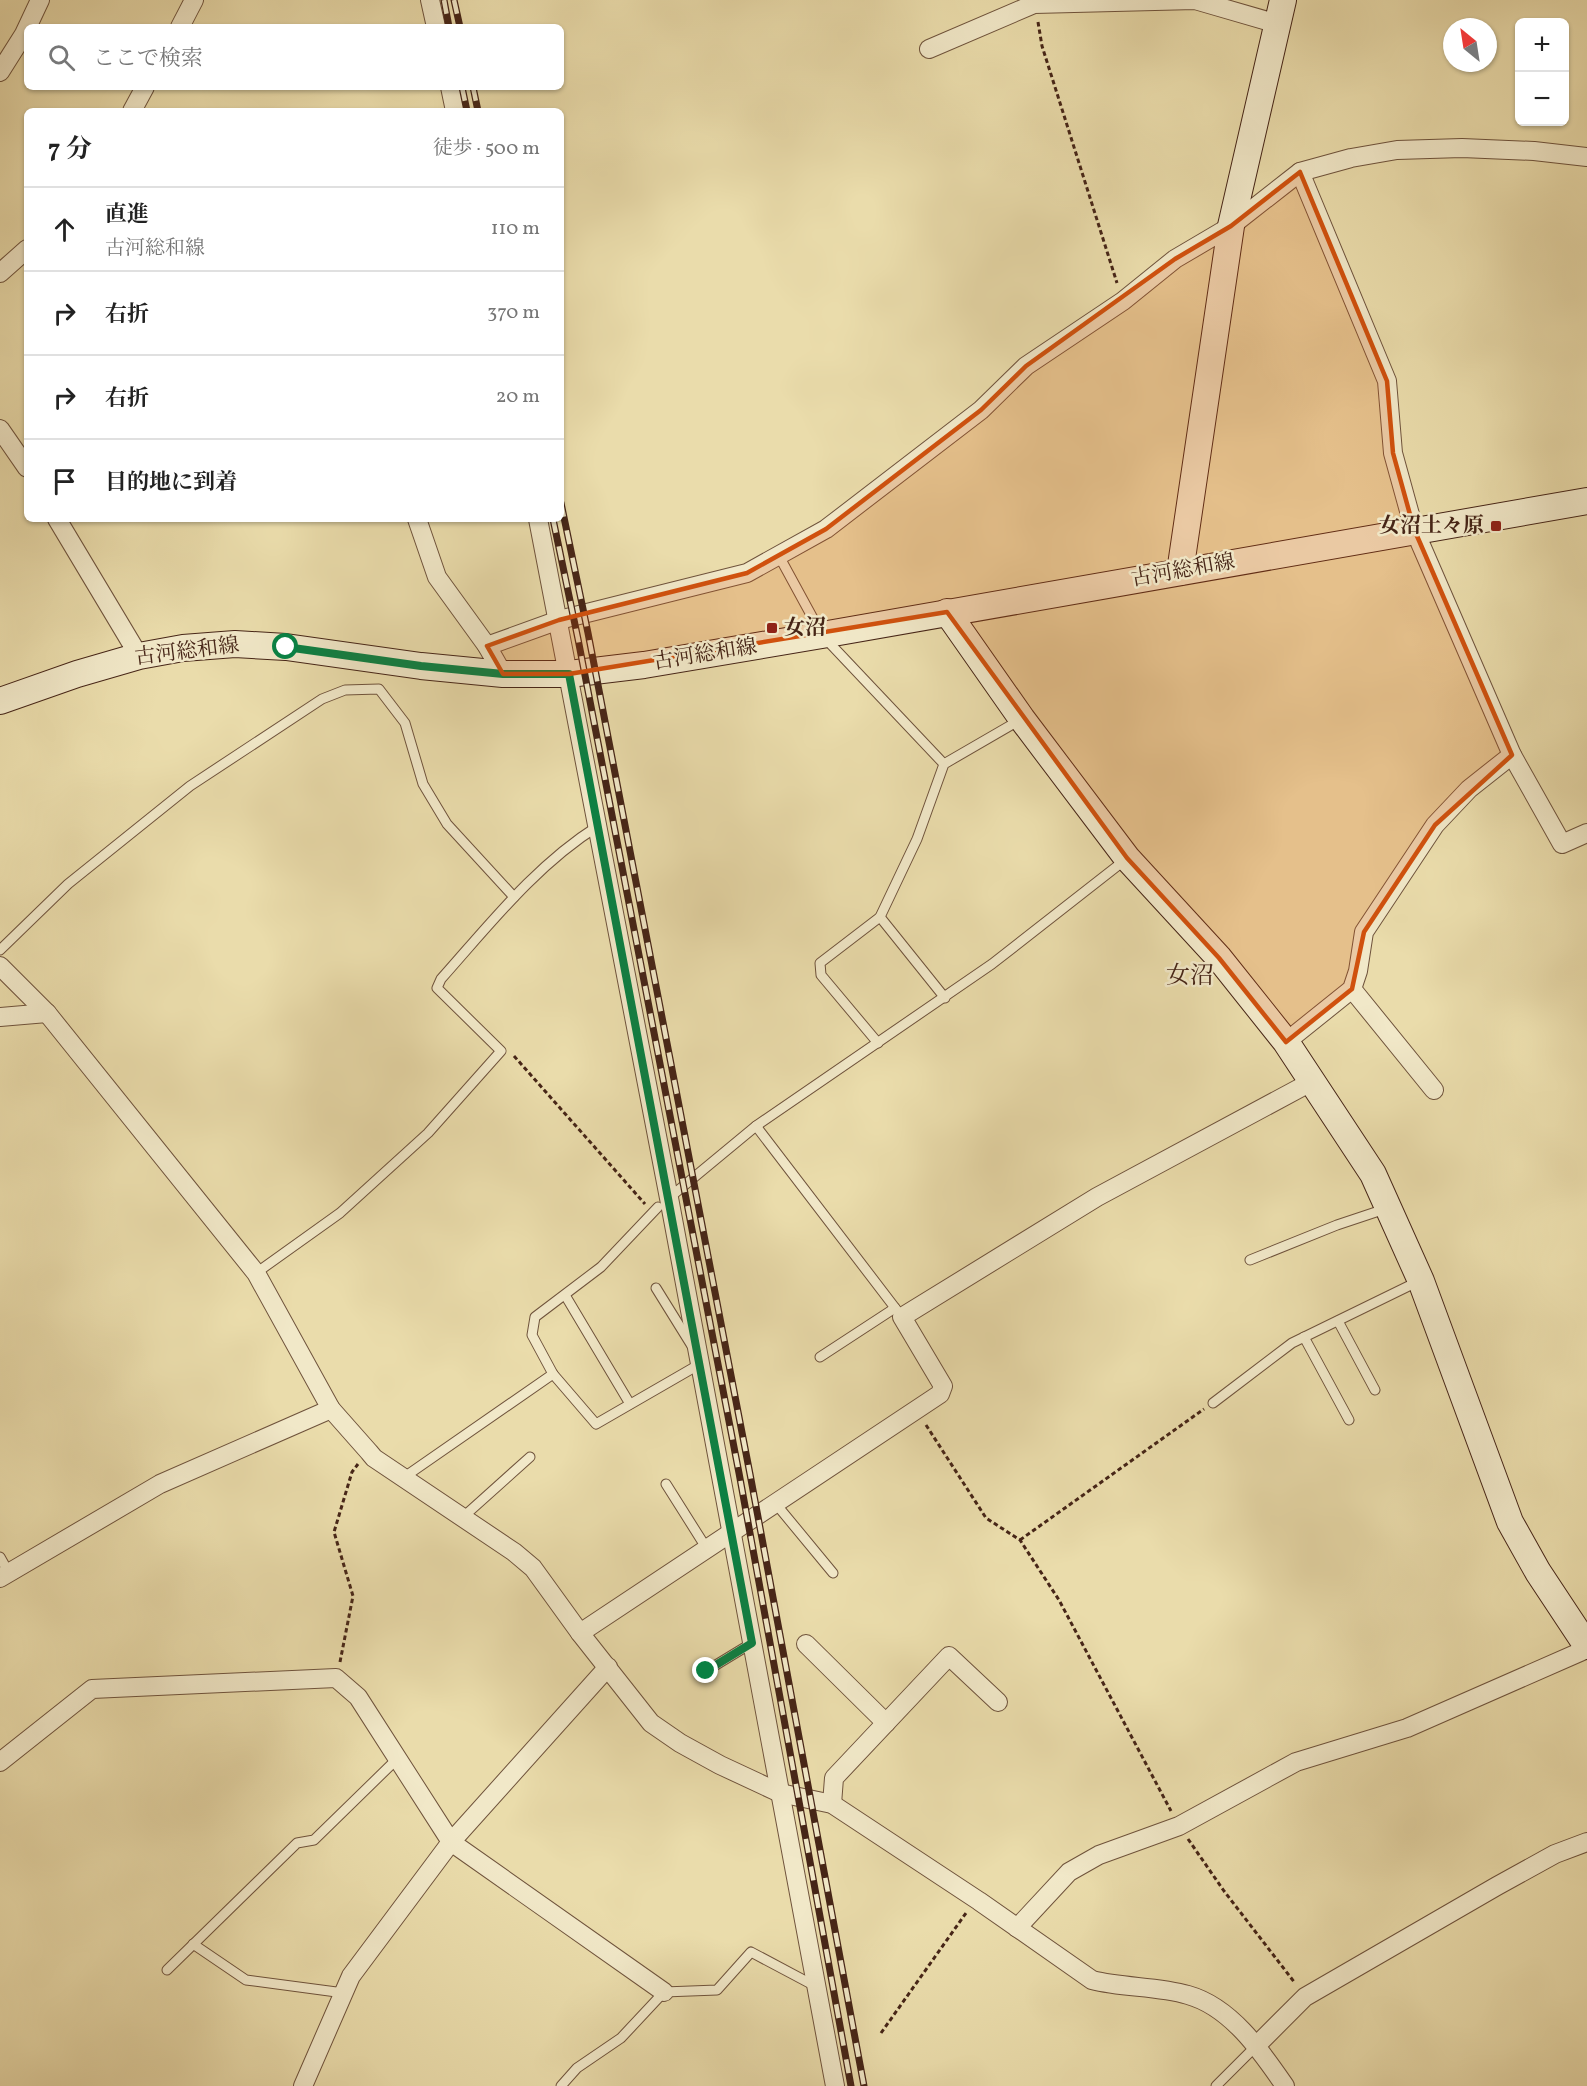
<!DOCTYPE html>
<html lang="ja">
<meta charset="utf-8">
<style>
:root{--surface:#fff;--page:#f2f2f2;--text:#222;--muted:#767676;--line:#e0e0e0}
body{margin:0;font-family:Vollkorn,"Noto Serif JP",serif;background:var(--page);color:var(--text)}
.controls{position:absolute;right:18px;top:18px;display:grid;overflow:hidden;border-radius:9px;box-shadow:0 2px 4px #0004}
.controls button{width:54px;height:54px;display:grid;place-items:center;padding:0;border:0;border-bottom:2px solid var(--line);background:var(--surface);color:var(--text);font:30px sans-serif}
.compass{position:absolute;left:1443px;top:18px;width:54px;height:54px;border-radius:50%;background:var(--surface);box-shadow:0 2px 4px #0004;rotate:330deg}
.stop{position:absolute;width:18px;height:18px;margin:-14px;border:4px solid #0b8043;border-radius:50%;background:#fff}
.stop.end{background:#0b8043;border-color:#fff;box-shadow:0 2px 6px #0008}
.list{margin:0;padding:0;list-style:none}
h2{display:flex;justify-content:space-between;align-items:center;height:78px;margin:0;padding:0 24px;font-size:26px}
h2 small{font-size:20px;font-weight:400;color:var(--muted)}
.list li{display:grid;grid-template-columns:39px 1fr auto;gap:18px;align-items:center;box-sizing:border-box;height:84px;padding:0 24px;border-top:2px solid var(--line)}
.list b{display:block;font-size:22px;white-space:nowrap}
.list p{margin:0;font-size:20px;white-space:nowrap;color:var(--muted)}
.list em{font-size:20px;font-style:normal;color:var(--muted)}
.icon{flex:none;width:33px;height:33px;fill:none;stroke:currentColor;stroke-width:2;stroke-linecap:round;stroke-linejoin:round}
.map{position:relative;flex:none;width:1587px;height:2086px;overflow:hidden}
.search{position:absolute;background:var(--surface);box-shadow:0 2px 4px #0004;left:24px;top:24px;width:540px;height:66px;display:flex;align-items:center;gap:15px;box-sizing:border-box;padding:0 21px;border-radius:9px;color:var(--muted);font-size:22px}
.panel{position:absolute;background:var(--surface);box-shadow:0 2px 4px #0004;left:24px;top:108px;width:540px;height:414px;border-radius:9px}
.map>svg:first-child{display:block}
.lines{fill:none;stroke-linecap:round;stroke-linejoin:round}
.lane-casing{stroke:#6f533c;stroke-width:11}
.street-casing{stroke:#6f533c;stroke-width:20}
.secondary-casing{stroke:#462517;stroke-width:28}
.path{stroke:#462517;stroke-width:3;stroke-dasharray:4.5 3;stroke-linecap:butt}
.lane{stroke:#f1e8c8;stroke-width:9}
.street{stroke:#f1e8c8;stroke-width:18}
.secondary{stroke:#f1e8c8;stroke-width:26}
.rail-casing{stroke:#462517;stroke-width:7}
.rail{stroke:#f1e8c8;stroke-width:4.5;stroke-dasharray:14;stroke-linecap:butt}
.route{stroke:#0b8043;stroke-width:8}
.marked{fill:#d0510e;fill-opacity:0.2;stroke:#d0510e;stroke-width:4.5;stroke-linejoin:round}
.poi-dot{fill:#8f2418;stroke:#f1e8c8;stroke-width:2}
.labels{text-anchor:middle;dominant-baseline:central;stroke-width:5;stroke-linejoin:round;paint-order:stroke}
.poi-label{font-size:21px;font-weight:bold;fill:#462517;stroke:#f1e8c8;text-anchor:end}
.street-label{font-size:21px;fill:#462517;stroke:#f1e8c8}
.quarter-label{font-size:24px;fill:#462517;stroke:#f1e8c8}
</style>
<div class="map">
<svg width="1587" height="2086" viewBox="0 0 1587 2086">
<rect width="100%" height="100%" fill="#eadcab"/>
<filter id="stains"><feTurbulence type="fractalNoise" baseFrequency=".00333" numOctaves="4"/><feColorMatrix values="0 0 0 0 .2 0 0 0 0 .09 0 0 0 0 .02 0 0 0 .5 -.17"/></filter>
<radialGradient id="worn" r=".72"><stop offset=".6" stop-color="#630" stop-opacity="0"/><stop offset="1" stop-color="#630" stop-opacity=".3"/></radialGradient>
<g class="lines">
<defs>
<g id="lane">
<path d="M779,556L822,635L944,764"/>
<path d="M880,917L945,998"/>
<path d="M0,950L68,884L190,786L322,699L345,690L379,689L405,723L423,784L447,824L514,897"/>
<path d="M878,1043L821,975L820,963L880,917L917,839L944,764L1020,720"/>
<path d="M756,1126L902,1317"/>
<path d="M669,1198L756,1126L992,964L1125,860"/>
<path d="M658,1207L601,1267L535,1317L532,1335L553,1374L596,1424L700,1364"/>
<path d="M1250,1260L1337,1225L1385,1209"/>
<path d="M256,1273L340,1213L428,1133L501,1051L437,988L441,979C490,924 536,865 598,826"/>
<path d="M656,1288L692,1346"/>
<path d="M565,1295L630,1404"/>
<path d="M1338,1321L1375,1390"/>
<path d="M1304,1337L1349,1420"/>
<path d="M820,1357L895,1308"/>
<path d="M1213,1403L1292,1343L1419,1281"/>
<path d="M403,1478L553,1374"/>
<path d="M666,1484L707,1549"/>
<path d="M776,1504L833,1573"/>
<path d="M462,1518L530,1457"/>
<path d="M0,1557L9,1573"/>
<path d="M706,1671L752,1643"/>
<path d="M193,1944L246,1980L344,1993"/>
<path d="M167,1970L297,1843L314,1840L398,1758"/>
<path d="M561,2086L577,2068L621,2038L664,1992L717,1990L751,1952L815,1986"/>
<path d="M1216,2086L1257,2045"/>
</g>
<g id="street">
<path d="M430,0L436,27"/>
<path d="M180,27L194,0"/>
<path d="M929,49L1034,4L1195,0L1278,24"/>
<path d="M0,72L24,34L40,0"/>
<path d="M450,87L455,111"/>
<path d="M132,111L145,87"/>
<path d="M1300,172L1387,381L1393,453L1414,529L1512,755L1562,844L1587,833"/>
<path d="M0,273L27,249"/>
<path d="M0,429L27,468"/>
<path d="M57,519L139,656"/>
<path d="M417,519L437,577L487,646L503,674"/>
<path d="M538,519L669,1198L835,2086"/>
<path d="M487,646L559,620L747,573L826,529L981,410L1026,366L1123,301L1175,259L1231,226L1300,172L1351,158L1397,150L1462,148L1534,151L1587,157"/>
<path d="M0,966L47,1013L256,1273L331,1409L369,1452L374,1458L514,1552L533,1568L580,1633L651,1723L680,1743L720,1765L780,1793L832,1804L979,1901L1092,1980C1123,1988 1157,1986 1188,1995C1231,2007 1261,2051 1285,2086"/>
<path d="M1352,989L1434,1090"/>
<path d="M0,1017L47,1013"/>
<path d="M1286,1042L1352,989L1358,971L1364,932L1435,825L1469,789L1512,755"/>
<path d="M0,1578L160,1484L331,1409"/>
<path d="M580,1633L940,1394L943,1386L902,1317L1097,1197L1311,1082"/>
<path d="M806,1644L886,1723"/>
<path d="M0,1762L92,1689L336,1678L358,1697L451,1842L664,1992"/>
<path d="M832,1804L834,1778L949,1656L998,1702"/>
<path d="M1017,1928L1069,1872L1099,1855L1179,1826L1296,1762L1407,1728L1587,1649"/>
<path d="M1257,2045L1305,1997L1497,1886L1555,1854L1587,1842"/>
<path d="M303,2086L351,1976L451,1842L608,1667"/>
</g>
<g id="secondary">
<path d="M1180,572L1231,226L1283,0"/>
<path d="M947,612L1022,719L1127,858L1219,958L1286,1042L1373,1174L1421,1281L1510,1522L1538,1572L1587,1646"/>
<path d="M0,701L77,674L139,656L183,648L235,644L286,647L421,666L503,674H569L644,665L822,635L1587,501"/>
</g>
</defs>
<use href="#lane" class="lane-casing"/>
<use href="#street" class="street-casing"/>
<use href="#secondary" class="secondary-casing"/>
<g class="path">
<path d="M1038,22L1042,46L1117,283"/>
<path d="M514,1056L645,1204"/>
<path d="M926,1425L986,1518L1020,1540L1059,1600L1171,1811"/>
<path d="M1020,1540L1204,1409"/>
<path d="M340,1662L353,1596L334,1532L352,1472L358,1464"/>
<path d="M1188,1839L1224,1891L1295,1983"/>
<path d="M881,2033L966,1913"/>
</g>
<use href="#lane" class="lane"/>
<use href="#street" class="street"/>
<use href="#secondary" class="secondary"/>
<defs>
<g id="rail">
<path d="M444,0L449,27"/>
<path d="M454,0L460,27"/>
<path d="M462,87L467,111"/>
<path d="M473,87L478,111"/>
<path d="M561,503L588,633L750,1474L864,2086"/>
<path d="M553,519L578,639L739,1473L851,2086"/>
</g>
</defs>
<use href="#rail" class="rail-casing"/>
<use href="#rail" class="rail"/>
</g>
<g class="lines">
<path class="route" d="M286,647L421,666L503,674H569L752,1643L706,1671"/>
</g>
<path class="marked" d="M1300,172L1387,381L1393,453L1414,529L1512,755L1435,825L1364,932L1352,989L1286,1042L1219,958L1127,858L947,612L569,674H503L487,646L559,620L747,573L826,529L981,410L1026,366L1175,259L1231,226Z"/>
<g class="poi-dot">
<rect x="1490" y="520" width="12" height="12" rx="3"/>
<rect x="766" y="622" width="12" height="12" rx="3"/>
</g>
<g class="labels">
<g class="poi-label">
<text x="1484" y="526">女沼土々原</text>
<text x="784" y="628" text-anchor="start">女沼</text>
</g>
<g class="street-label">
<text transform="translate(1183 571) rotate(-10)">古河総和線</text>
<text transform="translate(187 652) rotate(-7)">古河総和線</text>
<text transform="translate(705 655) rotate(-9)">古河総和線</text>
</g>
<g class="quarter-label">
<text x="1190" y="977">女沼</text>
</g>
</g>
<rect width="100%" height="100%" filter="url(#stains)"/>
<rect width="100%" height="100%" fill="url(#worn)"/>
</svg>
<div class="controls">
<button>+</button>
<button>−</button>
</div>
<svg class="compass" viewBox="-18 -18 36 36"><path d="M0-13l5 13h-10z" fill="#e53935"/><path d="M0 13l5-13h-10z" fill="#767676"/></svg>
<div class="stop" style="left:286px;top:647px"></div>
<div class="stop end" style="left:706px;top:1671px"></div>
<div class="search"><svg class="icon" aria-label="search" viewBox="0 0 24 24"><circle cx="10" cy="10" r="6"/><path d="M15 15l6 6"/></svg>ここで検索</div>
<section class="panel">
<h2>7 分<small>徒歩 · 500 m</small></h2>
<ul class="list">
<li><svg class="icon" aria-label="ahead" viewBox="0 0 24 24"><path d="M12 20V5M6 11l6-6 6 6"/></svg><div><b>直進</b><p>古河総和線</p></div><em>110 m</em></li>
<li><svg class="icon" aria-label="right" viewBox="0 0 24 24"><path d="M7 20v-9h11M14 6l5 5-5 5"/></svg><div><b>右折</b></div><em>370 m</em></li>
<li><svg class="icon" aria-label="right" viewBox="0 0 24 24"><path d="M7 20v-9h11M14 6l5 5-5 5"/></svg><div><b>右折</b></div><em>20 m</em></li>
<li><svg class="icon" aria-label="arrive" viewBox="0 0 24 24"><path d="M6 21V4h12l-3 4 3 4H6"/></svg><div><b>目的地に到着</b></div></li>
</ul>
</section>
</div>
